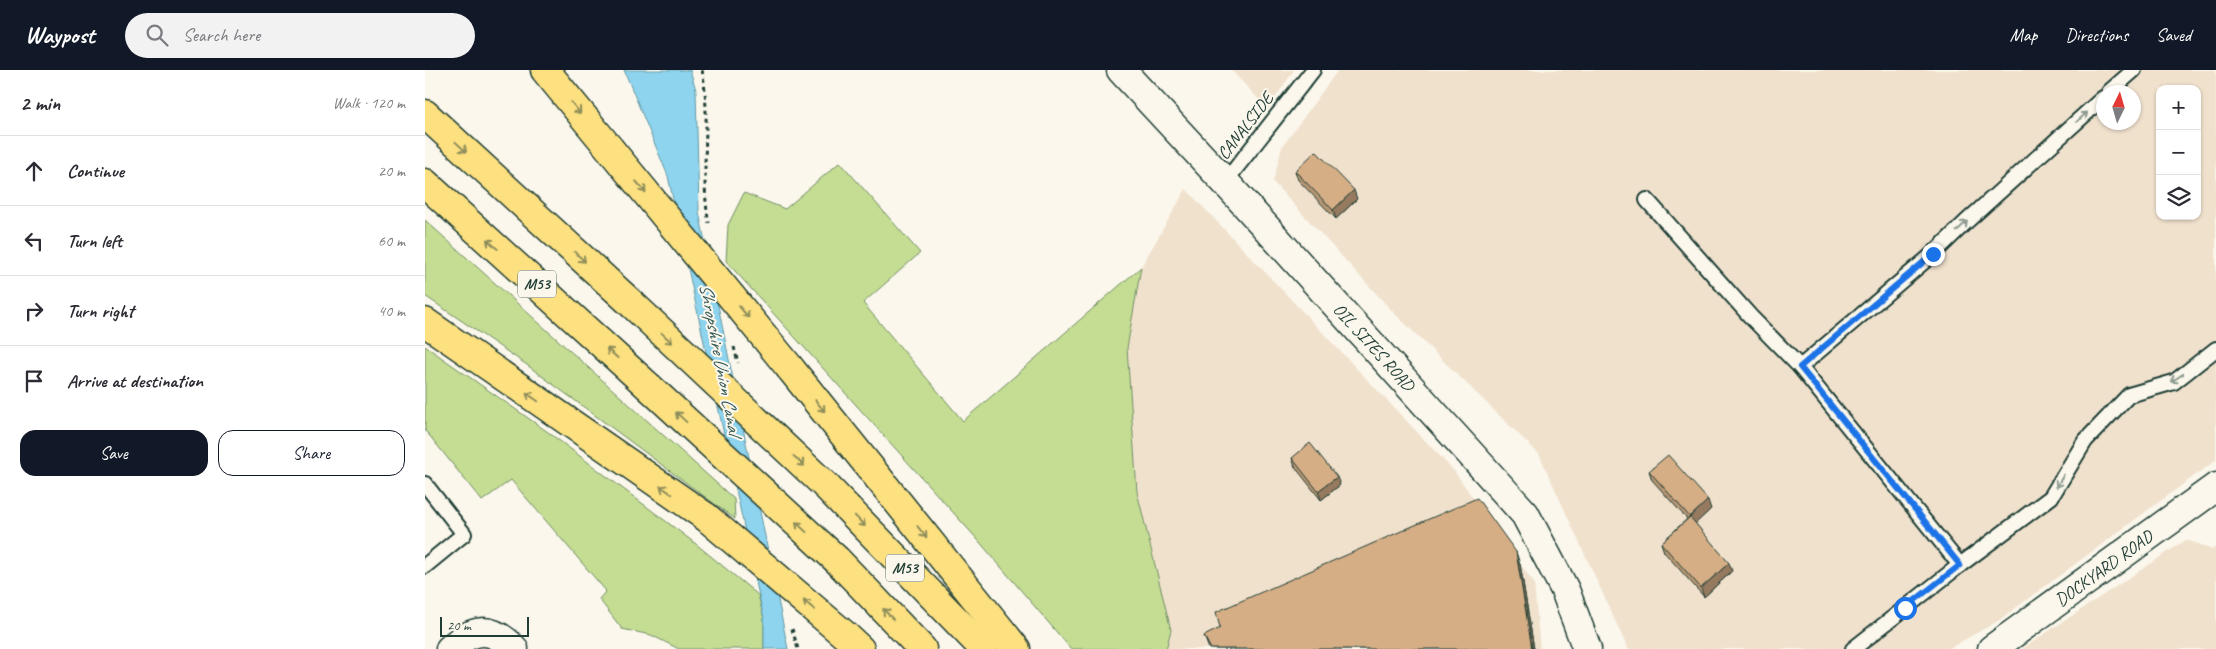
<!DOCTYPE html>
<meta charset="utf-8">
<style>
:root{--surface:#fff;--page:#f2f2f3;--text:#2b2b33;--muted:#7c7c81;--line:#e1e1e2;--accent:#111827}
body{margin:0;font-family:Caveat,sans-serif;background:var(--page);color:var(--text)}
.controls{position:absolute;right:15px;top:15px;display:grid;overflow:hidden;border-radius:10px;box-shadow:0 1px 4px #0004}
.controls button{width:45px;height:45px;display:grid;place-items:center;padding:0;border:0;border-bottom:1px solid var(--line);background:var(--surface);color:var(--text);font:25px sans-serif}
.compass{position:absolute;left:1671px;top:15px;width:45px;height:45px;border-radius:50%;background:var(--surface);box-shadow:0 1px 4px #0004;rotate:5deg}
.scale{position:absolute;left:15px;bottom:12px;width:89px;box-sizing:border-box;padding-left:5px;border:2px solid #1f3d34;border-top:0;font-size:14px;line-height:18px;white-space:nowrap;color:#1f3d34;-webkit-text-stroke:4px #fbf7ec;paint-order:stroke}
.stop{position:absolute;width:15px;height:15px;margin:-11px;border:4px solid #1a73e8;border-radius:50%;background:#fff}
.stop.end{background:#1a73e8;border-color:#fff;box-shadow:0 1px 5px #0008}
.list{margin:0;padding:0;list-style:none}
h2{display:flex;justify-content:space-between;align-items:center;height:65px;margin:0;padding:0 20px;font-size:21px}
h2 small{font-size:16px;font-weight:400;color:var(--muted)}
.list li{display:grid;grid-template-columns:32px 1fr auto;gap:15px;align-items:center;box-sizing:border-box;height:70px;padding:0 20px;border-top:1px solid var(--line)}
.list b{display:block;font-size:19px;white-space:nowrap}
.list em{font-size:16px;font-style:normal;color:var(--muted)}
.actions{display:flex;gap:10px;padding:15px 20px}
.actions a{flex:1;padding:11px 0;border:1px solid var(--accent);border-radius:15px;text-align:center;font-size:18px;color:var(--accent)}
.actions .main{background:var(--accent);color:#fff}
.icon{flex:none;width:28px;height:28px;fill:none;stroke:currentColor;stroke-width:2;stroke-linecap:round;stroke-linejoin:round}
.map{position:relative;flex:none;width:1791px;height:579px;overflow:hidden}
header{display:flex;align-items:center;gap:30px;box-sizing:border-box;height:70px;padding:0 25px;background:var(--accent);color:#fff}
header strong{font-size:24px}
nav{display:flex;gap:28px;margin-inline-start:auto;font-size:18px}
.search{width:350px;height:45px;background:var(--page);display:flex;align-items:center;gap:12px;box-sizing:border-box;padding:0 18px;border-radius:28px;color:var(--muted);font-size:19px}
main{display:flex}
aside{flex:1;background:var(--surface)}
.map>svg:first-child{display:block}
.built{fill:#f0e1cd;fill-rule:evenodd}
.green{fill:#c4dd93;stroke:#728d64}
.water{fill:#8ed4ef;stroke:#6298a4}
.lines{fill:none;stroke-linecap:round;stroke-linejoin:round}
.lane-casing{stroke:#1f3d34;stroke-width:18}
.street-casing{stroke:#1f3d34;stroke-width:31}
.secondary-casing{stroke:#1f3d34;stroke-width:31}
.highway-casing{stroke:#1f3d34;stroke-width:31}
.path{stroke:#1f3d34;stroke-width:3;stroke-dasharray:4 4;stroke-linecap:butt}
.lane{stroke:#fbf7ec;stroke-width:14}
.street{stroke:#fbf7ec;stroke-width:28}
.secondary{stroke:#fbf7ec;stroke-width:28}
.highway{stroke:#fde080;stroke-width:28}
.highway-bridge-casing{stroke:#1f3d34;stroke-width:31;stroke-linecap:butt}
.highway-bridge{stroke:#fde080;stroke-width:28}
.wall{fill:#b79673;stroke:#1f3d34}
.shaded-wall{fill:#957a5e;stroke:#1f3d34}
.building{fill:#d5ae86;stroke:#1f3d34}
.oneway{stroke:#8e8e5a}
.oneway2{stroke:#8d9a90}
.route{stroke:#1a73e8;stroke-width:6}
.labels{text-anchor:middle;dominant-baseline:central;stroke-width:4;stroke-linejoin:round;paint-order:stroke}
.shield{fill:#fbf7ec;stroke:#61756b;stroke-width:1}
.shield-label{font-size:16px;font-weight:bold;fill:#1f3d34}
.street-label{font-size:18px;fill:#1f3d34;stroke:#fbf7ec}
.water-label{font-size:19px;font-style:italic;fill:#355b59;stroke:#fbf7ec}
</style>
<header>
<strong>Waypost</strong>
<div class="search"><svg class="icon" aria-label="search" viewBox="0 0 24 24"><circle cx="10" cy="10" r="6"/><path d="M15 15l6 6"/></svg>Search here</div>
<nav><a>Map</a><a>Directions</a><a>Saved</a></nav>
</header>
<main>
<aside>
<h2>2 min<small>Walk · 120 m</small></h2>
<ul class="list">
<li><svg class="icon" aria-label="ahead" viewBox="0 0 24 24"><path d="M12 20V5M6 11l6-6 6 6"/></svg><div><b>Continue</b></div><em>20 m</em></li>
<li><svg class="icon" aria-label="left" viewBox="0 0 24 24"><path d="M17 20v-9H6M10 6l-5 5 5 5"/></svg><div><b>Turn left</b></div><em>60 m</em></li>
<li><svg class="icon" aria-label="right" viewBox="0 0 24 24"><path d="M7 20v-9h11M14 6l5 5-5 5"/></svg><div><b>Turn right</b></div><em>40 m</em></li>
<li><svg class="icon" aria-label="arrive" viewBox="0 0 24 24"><path d="M6 21V4h12l-3 4 3 4H6"/></svg><div><b>Arrive at destination</b></div></li>
</ul>
<div class="actions"><a class="main">Save</a><a>Share</a></div>
</aside>
<div class="map">
<svg width="1791" height="579" viewBox="0 0 1791 579">
<rect width="100%" height="100%" fill="#fbf7ec"/>
<filter id="ink" filterUnits="userSpaceOnUse"><feTurbulence type="fractalNoise" baseFrequency=".02" numOctaves="2"/><feDisplacementMap in="SourceGraphic" scale="10" xChannelSelector="R" yChannelSelector="G"/><feConvolveMatrix kernelMatrix="1 2 1 2 8 2 1 2 1" color-interpolation-filters="sRGB"/></filter>
<g filter="url(#ink)">
<g class="built">
<path d="M806,0H869L843,39Z"/>
<path d="M913,0H1791V390L1573,551L1523,579H1203L1114,384L970,244L848,112L857,77ZM1735,19H1772V146H1735ZM1678,22H1708V52H1678Z"/>
<path d="M761,119L1029,401L1109,513L1115,579H741L746,560L712,422L702,278L716,197Z"/>
<path d="M1761,470L1788,479L1791,476V579H1597Z"/>
</g>
<g class="green">
<path d="M415,92L495,183L438,233L538,351L716,197L702,278L712,422L746,560L741,579H646L553,470L301,191L303,155L319,123L360,139Z"/>
<path d="M0,150L309,429L310,449L102,295L0,226Z"/>
<path d="M0,276L123,362L271,474L333,525L339,549V579H254L226,565L197,559L174,529L181,521L86,410L57,431L0,360Z"/>
</g>
<path class="water" d="M199,0H265L271,20L274,142L363,579H339V549L243,106Z"/>
<g class="lines">
<defs>
<g id="lane">
<path d="M1684,22L1709,0"/>
<path d="M800,112L888,0"/>
<path d="M1222,130L1325,246L1375,297"/>
<path d="M0,414L39,464L0,496"/>
<path d="M1535,495L1375,297L1508,184L1541,152L1678,28"/>
<path d="M1428,579L1535,495L1626,427L1660,371L1704,325L1749,312L1791,279"/>
</g>
<g id="street">
<path d="M25,579C48,558 66,555 89,579"/>
<path id="s1" d="M1567,579L1791,417"/>
</g>
<g id="secondary">
<path id="s2" d="M696,0L800,112L1100,444L1140,520L1162,579"/>
</g>
<g id="highway">
<path d="M120,0L185,79"/>
<path d="M0,44L207,234"/>
<path d="M0,113L223,316"/>
<path d="M0,252L281,447"/>
<path d="M365,298L591,579"/>
<path d="M401,416L559,579"/>
<path d="M412,490L497,579"/>
<path d="M421,566L435,579"/>
</g>
</defs>
<use href="#lane" class="lane-casing"/>
<use href="#street" class="street-casing"/>
<use href="#secondary" class="secondary-casing"/>
<use href="#highway" class="highway-casing"/>
<g class="path">
<path d="M277,0C287,50 274,103 284,153"/>
<path d="M309,277L313,293"/>
<path d="M367,559L373,579"/>
</g>
<use href="#lane" class="lane"/>
<use href="#street" class="street"/>
<use href="#secondary" class="secondary"/>
<use href="#highway" class="highway"/>
<defs>
<g id="highway-bridge">
<path d="M185,79L365,298"/>
<path d="M207,234L401,416"/>
<path d="M223,316L412,490"/>
<path d="M281,447L421,566"/>
</g>
</defs>
<use href="#highway-bridge" class="highway-bridge-casing"/>
<use href="#highway-bridge" class="highway-bridge"/>
</g>
<g class="wall">
<path d="M870,101L932,129L911,149L873,110Z"/>
<path d="M867,388L915,415L896,430L870,397Z"/>
<path d="M1224,401L1286,439L1270,453L1307,501L1279,527L1239,482L1236,473L1262,449L1227,410Z"/>
<path d="M1095,494L1109,579H784L779,566Z"/>
</g>
<g class="shaded-wall">
<path d="M929,120L932,129L911,149L908,140Z"/>
<path d="M912,407L915,415L896,430L893,421Z"/>
<path d="M1283,430L1286,439L1268,456L1265,447Z"/>
<path d="M1091,482L1095,494L1109,579H1107Z"/>
<path d="M1304,493L1307,501L1279,527L1276,518Z"/>
</g>
<g class="building">
<path d="M891,81L929,120L908,140L870,101Z"/>
<path d="M885,373L912,407L893,421L867,388Z"/>
<path d="M1243,385L1283,430L1265,447L1224,401Z"/>
<path d="M1052,428L1091,482L1107,579H786L779,566L795,558L791,542Z"/>
<path d="M1265,447L1304,493L1276,518L1236,473Z"/>
</g>
<defs><path id="oneway-shaft" d="M-6 0H5M1.5-3L5.5 0L1.5 3" fill="none" stroke-width="1.6" stroke-linecap="round" stroke-linejoin="round" transform="scale(1.25)"/></defs>
<g class="oneway">
<use href="#oneway-shaft" transform="translate(151 38) rotate(51)"/>
<use href="#oneway-shaft" transform="translate(36 77) rotate(43)"/>
<use href="#oneway-shaft" transform="translate(216 117) rotate(50)"/>
<use href="#oneway-shaft" transform="translate(67 174) rotate(-138)"/>
<use href="#oneway-shaft" transform="translate(155 187) rotate(43)"/>
<use href="#oneway-shaft" transform="translate(319 242) rotate(50)"/>
<use href="#oneway-shaft" transform="translate(242 268) rotate(43)"/>
<use href="#oneway-shaft" transform="translate(187 283) rotate(-138)"/>
<use href="#oneway-shaft" transform="translate(107 327) rotate(-145)"/>
<use href="#oneway-shaft" transform="translate(395 336) rotate(51)"/>
<use href="#oneway-shaft" transform="translate(256 347) rotate(-137)"/>
<use href="#oneway-shaft" transform="translate(374 391) rotate(43)"/>
<use href="#oneway-shaft" transform="translate(241 420) rotate(-146)"/>
<use href="#oneway-shaft" transform="translate(435 451) rotate(46)"/>
<use href="#oneway-shaft" transform="translate(376 457) rotate(-137)"/>
<use href="#oneway-shaft" transform="translate(497 462) rotate(51)"/>
<use href="#oneway-shaft" transform="translate(384 535) rotate(-140)"/>
<use href="#oneway-shaft" transform="translate(463 544) rotate(-134)"/>
</g>
<g class="oneway2">
<use href="#oneway-shaft" transform="translate(1657 47) rotate(-42)"/>
<use href="#oneway-shaft" transform="translate(1537 156) rotate(-44)"/>
<use href="#oneway-shaft" transform="translate(1752 308) rotate(146)"/>
<use href="#oneway-shaft" transform="translate(1635 411) rotate(121)"/>
</g>
</g>
<g class="lines" filter="url(#ink)">
<path class="route" d="M1480,538L1535,495L1375,297L1508,184"/>
</g>
<g class="labels">
<g class="shield">
<rect x="93" y="200.5" width="38" height="27" rx="4"/>
<rect x="461" y="484.5" width="38" height="27" rx="4"/>
</g>
<g class="shield-label">
<text x="112" y="214">M53</text>
<text x="480" y="498">M53</text>
</g>
<g class="street-label">
<text transform="translate(820 56) rotate(-52)">CANALSIDE</text>
<text stroke="none"><textPath href="#s2" startOffset="375">OIL SITES ROAD</textPath></text>
<text stroke="none"><textPath href="#s1" startOffset="138">DOCKYARD ROAD</textPath></text>
</g>
<g class="water-label">
<text transform="translate(295 289) rotate(79)">Shropshire Union Canal</text>
</g>
</g>
</svg>
<div class="controls">
<button>+</button>
<button>−</button>
<button><svg class="icon" aria-label="layers" viewBox="0 0 24 24"><path d="M12 4l9 5-9 5-9-5zM3 14l9 5 9-5"/></svg></button>
</div>
<svg class="compass" viewBox="-18 -18 36 36"><path d="M0-13l5 13h-10z" fill="#e53935"/><path d="M0 13l5-13h-10z" fill="#7c7c81"/></svg>
<div class="scale">20 m</div>
<div class="stop" style="left:1480px;top:538px"></div>
<div class="stop end" style="left:1508px;top:184px"></div>
</div>
</main>
